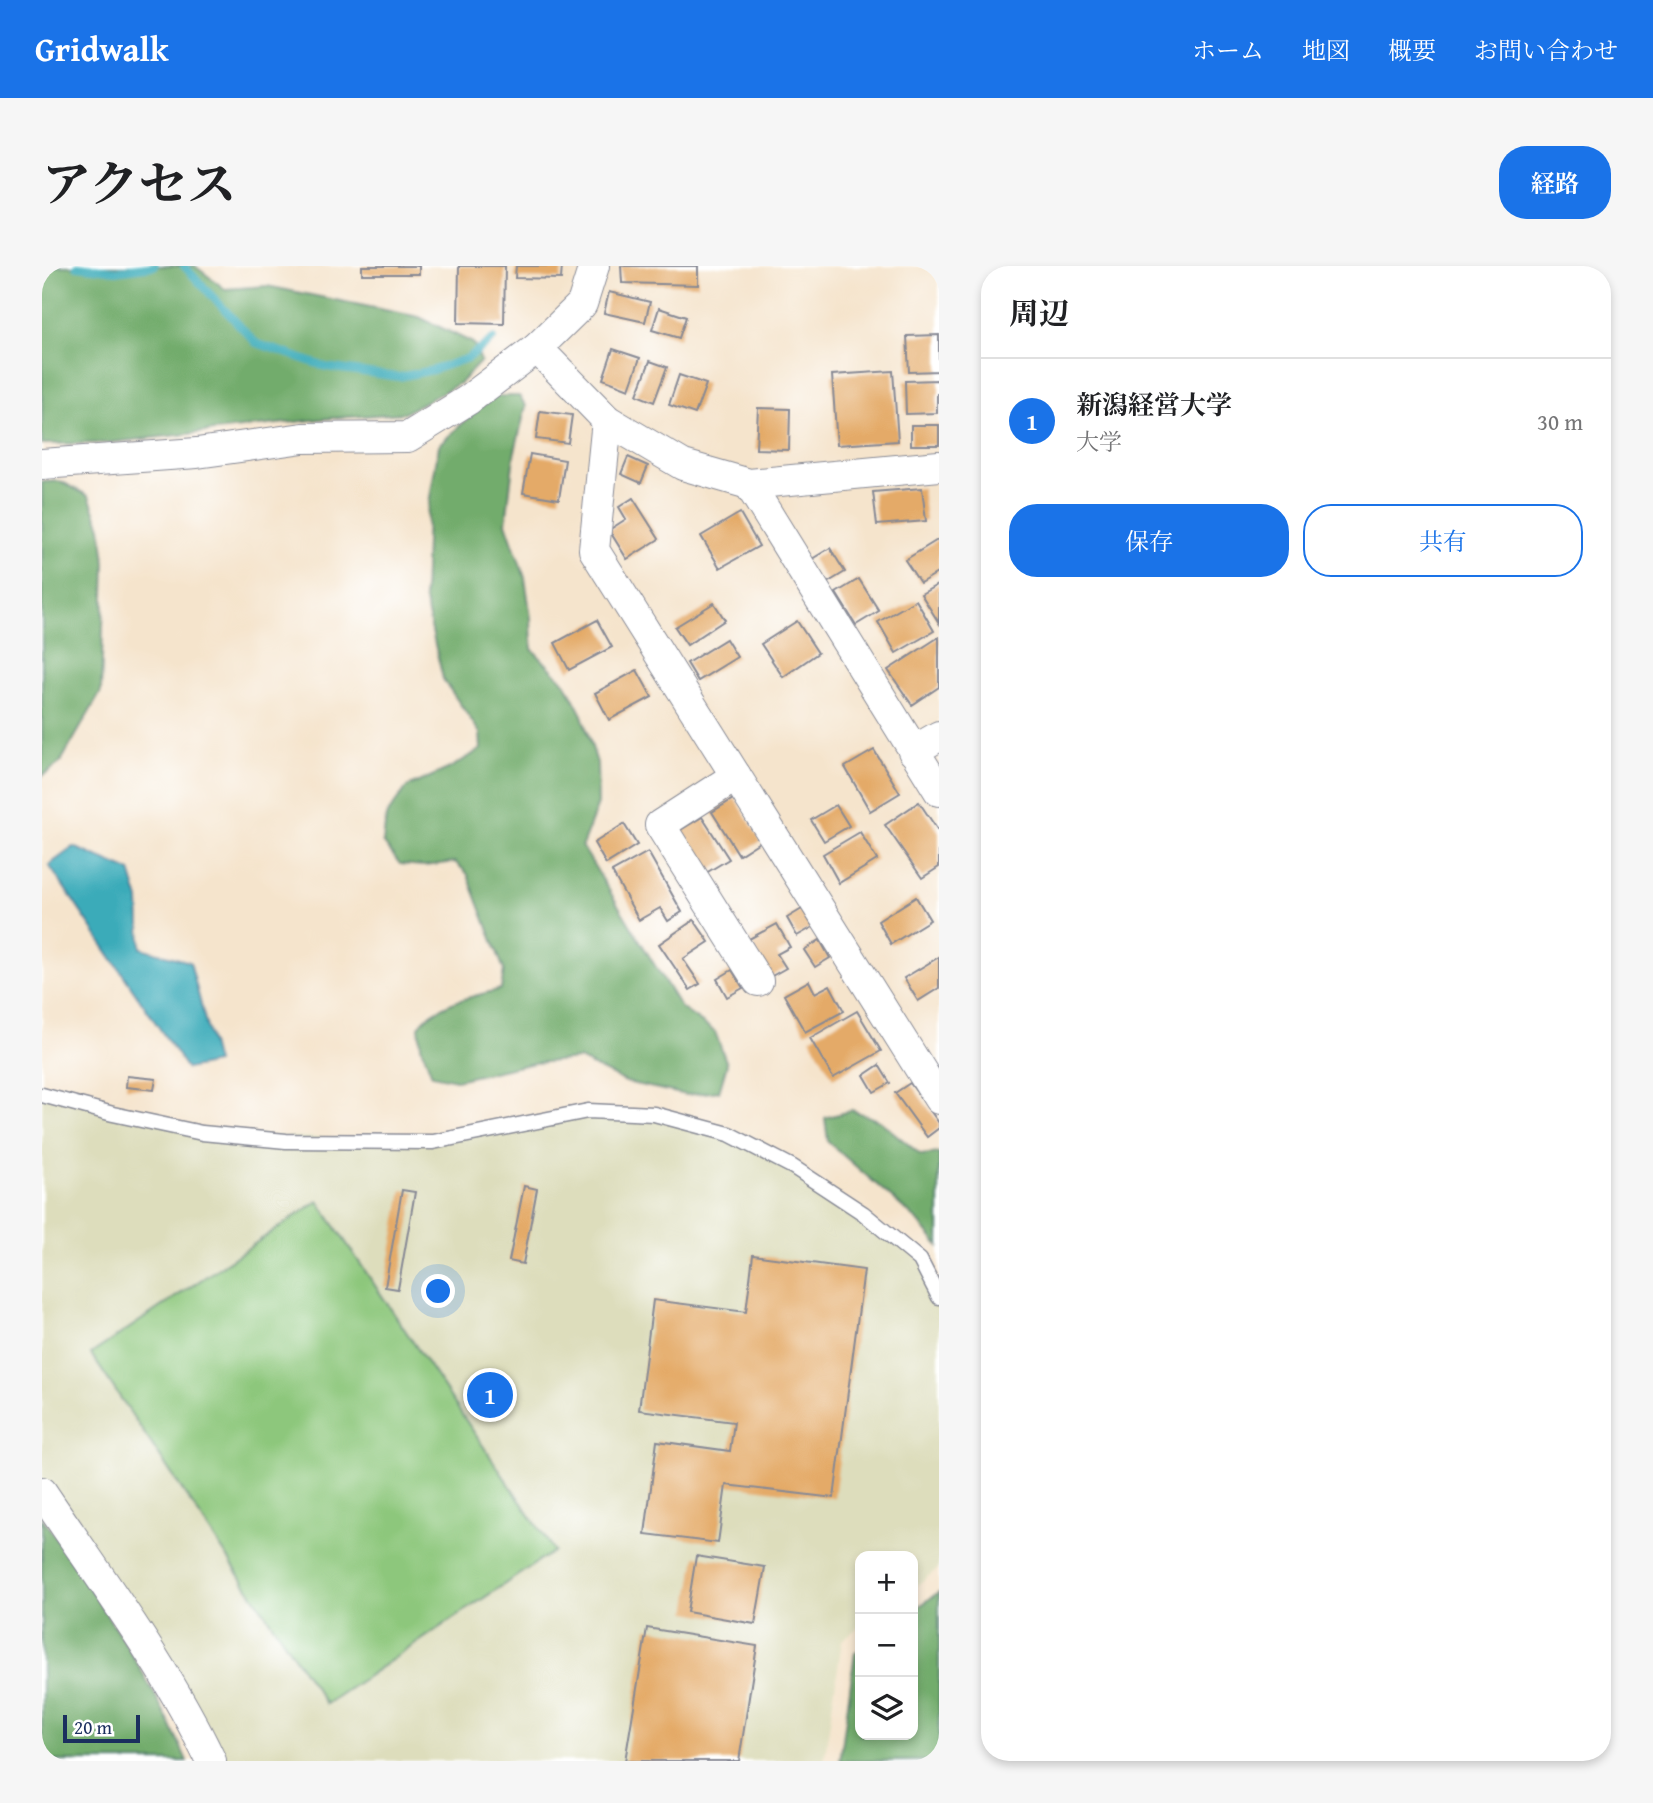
<!DOCTYPE html>
<html lang="ja">
<meta charset="utf-8">
<style>
:root{--surface:#fff;--page:#f6f6f6;--text:#202124;--muted:#757577;--line:#e0e0e0;--accent:#1a73e8}
body{margin:0;font-family:"Gentium Book Plus","Noto Serif JP",serif;background:var(--page);color:var(--text)}
.controls{position:absolute;right:21px;bottom:21px;display:grid;overflow:hidden;border-radius:14px;box-shadow:0 4px 10px #0003}
.controls button{width:63px;height:63px;display:grid;place-items:center;padding:0;border:0;border-bottom:2px solid var(--line);background:var(--surface);color:var(--text);font:35px sans-serif}
.scale{position:absolute;left:21px;bottom:18px;width:77px;box-sizing:border-box;padding-left:7px;border:4px solid #1b2f5e;border-top:0;font-size:19px;line-height:24px;white-space:nowrap;color:#1b2f5e;-webkit-text-stroke:5px #fff;paint-order:stroke}
.you{position:absolute;left:397px;top:1026px;width:24px;height:24px;margin:-18px;border:5px solid #fff;border-radius:50%;background:#1a73e8;box-shadow:0 0 0 10px #1a73e833}
.badge{display:grid;place-items:center;width:46px;height:46px;border-radius:50%;background:var(--accent);color:#fff;font-size:23px;font-weight:700}
.pin{position:absolute;translate:-50% -50%;border:4px solid #fff;box-shadow:0 2px 7px #0006}
.list{margin:0;padding:0;list-style:none}
h2{display:flex;justify-content:space-between;align-items:center;height:91px;margin:0;padding:0 28px;font-size:30px}
h2 small{font-size:23px;font-weight:400;color:var(--muted)}
.list li{display:grid;grid-template-columns:46px 1fr auto;gap:21px;align-items:center;box-sizing:border-box;height:126px;padding:0 28px;border-top:2px solid var(--line)}
.list b{display:block;font-size:26px;white-space:nowrap}
.list p{margin:0;font-size:23px;white-space:nowrap;color:var(--muted)}
.list em{font-size:23px;font-style:normal;color:var(--muted)}
.actions{display:flex;gap:14px;padding:21px 28px}
.actions a{flex:1;padding:16px 0;border:2px solid var(--accent);border-radius:28px;text-align:center;font-size:24px;color:var(--accent)}
.actions .main{background:var(--accent);color:#fff}
.icon{flex:none;width:38px;height:38px;fill:none;stroke:currentColor;stroke-width:2;stroke-linecap:round;stroke-linejoin:round}
.map{position:relative;flex:none;width:897px;height:1495px;overflow:hidden;border-radius:28px}
header{display:flex;align-items:center;gap:42px;box-sizing:border-box;height:98px;padding:0 35px;background:var(--accent);color:#fff}
header strong{font-size:33px}
nav{display:flex;gap:38px;margin-inline-start:auto;font-size:24px}
.intro{display:flex;align-items:center;justify-content:space-between;box-sizing:border-box;height:168px;padding:0 42px}
h1{margin:0;font-size:49px}
.button{padding:18px 32px;border-radius:28px;background:var(--accent);color:#fff;font-size:24px;font-weight:700}
main{display:flex;gap:42px;padding:0 42px}
aside{flex:1;background:var(--surface);border-radius:28px;box-shadow:0 4px 10px #0003}
.map>svg:first-child{display:block}
.built{fill:#ddddbc}
.green{fill:#8dc77c;stroke:#547b6d;stroke-width:2}
.forest{fill:#72ac6c;stroke:#466e65;stroke-width:2}
.water{fill:#3babb9;stroke:#2b6d8c;stroke-width:2}
.lines{fill:none;stroke-linecap:round;stroke-linejoin:round}
.stream{stroke:#3babb9;stroke-width:8}
.building{fill:#e4aa67}
.service-casing{stroke:#888a95;stroke-width:17}
.minor-casing{stroke:#888a95;stroke-width:32}
.service{stroke:#fff;stroke-width:14}
.minor{stroke:#fff;stroke-width:30}
</style>
<header>
<strong>Gridwalk</strong>
<nav><a>ホーム</a><a>地図</a><a>概要</a><a>お問い合わせ</a></nav>
</header>
<div class="intro"><h1>アクセス</h1><a class="button">経路</a></div>
<main>
<div class="map">
<svg width="897" height="1495" viewBox="0 0 897 1495">
<rect width="100%" height="100%" fill="#fff"/>
<filter id="ink" filterUnits="userSpaceOnUse"><feTurbulence type="fractalNoise" baseFrequency=".0143" numOctaves="2"/><feDisplacementMap in="SourceGraphic" scale="14" xChannelSelector="R" yChannelSelector="G"/><feConvolveMatrix kernelMatrix="1 2 1 2 8 2 1 2 1" color-interpolation-filters="sRGB"/></filter>
<filter id="wash" filterUnits="userSpaceOnUse"><feTurbulence type="fractalNoise" baseFrequency=".00686" numOctaves="4" result="noise"/><feDisplacementMap in="SourceGraphic" scale="28" xChannelSelector="R" yChannelSelector="G"/><feGaussianBlur stdDeviation="1.57" result="paint"/><feColorMatrix in="noise" values="0 0 0 0 0 0 0 0 0 0 0 0 0 0 0 0 0 1.4 0 .05"/><feComposite in="paint" operator="in"/></filter>
<g filter="url(#wash)">
<rect width="100%" height="100%" fill="#f5e4cc"/>
<path class="built" d="M0,829L160,867L391,876L546,845L612,848L687,868L751,901L878,994L897,1031V1302L871,1322V1290H818V1360L800,1374L782,1495H169L0,1226Z"/>
<path class="green" d="M276,935L512,1285L284,1438L49,1088Z"/>
<g class="forest">
<path d="M0,0H153L183,23L225,20L377,51L431,77L439,95L418,117L362,147L280,153L65,177L0,178Z"/>
<path d="M450,130H477L484,140L472,189L464,257L483,312L489,352L490,383L524,418L540,449L555,497L556,538L540,580L639,742L673,766L685,798L677,825L644,829L584,816L537,793L492,797L414,814L390,809L379,780L377,760C395,736 431,731 459,723L462,704L425,607L413,596L382,600L358,598L341,576L344,550L365,521L408,502L439,483L438,467L401,413L382,331L385,249L397,179Z"/>
<path d="M18,215L47,230L59,261L63,297L59,426L18,497L0,510V216Z"/>
<path d="M810,844L838,855L879,889L897,887V980L874,953L786,876L783,852Z"/>
<path d="M0,1251C52,1330 108,1407 145,1495H0Z"/>
<path d="M897,1326V1495H798L813,1387L818,1384V1469H871V1345Z"/>
</g>
<path class="water" d="M32,581L88,605L97,634L99,682L148,696L174,797L145,803L7,599Z"/>
<g class="lines">
<g class="stream">
<path d="M35,0L74,5L112,0"/>
<path d="M142,0L214,77L284,101L357,111L391,104L426,92L451,73"/>
</g>
</g>
<g id="blocks">
<g class="building">
<rect x="320" y="0" width="57" height="8"/>
<path d="M417,0H463L462,58L416,57Z"/>
<path d="M474,0H520L519,13L473,12Z"/>
<path d="M579,0H656V19L580,17Z"/>
<path d="M567,26L608,36L603,56L562,47Z"/>
<path d="M617,42L644,51L637,72L610,64Z"/>
<path d="M897,69V105L867,106L865,70Z"/>
<path d="M571,83L598,92L587,123L561,113Z"/>
<path d="M608,95L625,101L612,136L595,129Z"/>
<path d="M851,105L856,175L795,179L790,109Z"/>
<path d="M637,109L664,118L653,148L627,139Z"/>
<path d="M897,114V128H895V147L864,148L863,115Z"/>
<path d="M716,142L748,143L747,184L714,183Z"/>
<path d="M498,145L530,149L526,177L494,173Z"/>
<rect x="869" y="159" width="28" height="20"/>
<path d="M488,188L523,194L517,233L481,227Z"/>
<path d="M586,191L606,200L599,217L579,208Z"/>
<path d="M880,222L884,255L835,259L831,226Z"/>
<path d="M591,232L617,273L585,293L567,264L584,253L577,241Z"/>
<path d="M698,247L717,280L678,302L659,270Z"/>
<path d="M897,273V306L878,317L863,294Z"/>
<path d="M788,282L803,306L785,317L770,293Z"/>
<path d="M817,313L837,345L814,359L794,327Z"/>
<path d="M897,318V357L879,328Z"/>
<path d="M874,334L892,365L854,387L836,356Z"/>
<path d="M672,337L683,354L645,379L633,361Z"/>
<path d="M555,354L570,381L527,404L513,377Z"/>
<path d="M755,355L776,387L741,411L719,378Z"/>
<path d="M897,371V421L870,439L846,404Z"/>
<path d="M684,373L695,391L656,415L645,397Z"/>
<path d="M595,404L610,431L567,454L553,427Z"/>
<path d="M832,484L858,527L828,545L803,501Z"/>
<path d="M693,532L719,575L697,589L670,546Z"/>
<path d="M877,536L897,566V601L880,612L843,559Z"/>
<path d="M794,539L807,560L782,575L769,554Z"/>
<path d="M660,551L687,593L664,607L637,565Z"/>
<path d="M582,558L595,579L564,598L552,577Z"/>
<path d="M818,566L835,594L797,617L781,588Z"/>
<path d="M606,586L640,646L626,655L618,642L597,654L570,606Z"/>
<path d="M874,631L888,654L849,678L836,655Z"/>
<path d="M760,643L771,661L755,670L745,652Z"/>
<path d="M652,654L667,676L641,693L658,718L648,724L617,678Z"/>
<path d="M735,658L748,681L735,688L744,702L728,711L707,673Z"/>
<path d="M778,674L788,692L773,701L762,684Z"/>
<path d="M897,691V722L876,735L862,712Z"/>
<path d="M690,704L701,722L685,731L675,713Z"/>
<path d="M767,715L773,727L788,719L802,745L763,766L742,729Z"/>
<path d="M815,745L839,785L791,812L768,772Z"/>
<path d="M837,799L848,817L832,826L822,809Z"/>
<path d="M85,810L114,813L112,824L84,821Z"/>
<path d="M868,817L897,857V862L885,871L853,827Z"/>
<path d="M482,920L495,923L481,998L467,995Z"/>
<path d="M360,924L373,926L356,1023L343,1021Z"/>
<path d="M711,989L822,1004L792,1232L684,1219L676,1277L603,1268L615,1175L688,1185L692,1156L597,1144L611,1034L704,1046Z"/>
<path d="M654,1290L723,1301L713,1358L645,1346Z"/>
<path d="M605,1362L715,1380L697,1495H583Z"/>
</g>
</g>
</g>
<g filter="url(#ink)">
<use href="#blocks" fill-opacity="0" stroke="#888a95" stroke-width="2"/>
<g class="lines">
<defs>
<path id="service" d="M0,829L71,848L160,867L244,875L391,876L546,845L612,848L687,868L751,901L821,947L878,994L897,1031"/>
<g id="minor">
<path d="M495,82L565,154L641,199L707,218L897,200"/>
<path d="M565,154L552,284L897,833"/>
<path d="M0,198L155,187L261,172L366,171L426,134L495,82L540,38L552,0"/>
<path d="M707,218L897,525"/>
<path d="M871,485L897,470"/>
<path d="M694,510L618,559L716,715"/>
<path d="M0,1226C59,1314 124,1400 169,1495"/>
</g>
</defs>
<use href="#service" class="service-casing"/>
<use href="#minor" class="minor-casing"/>
<use href="#service" class="service"/>
<use href="#minor" class="minor"/>
</g>
</g>
</svg>
<div class="controls">
<button>+</button>
<button>−</button>
<button><svg class="icon" aria-label="layers" viewBox="0 0 24 24"><path d="M12 4l9 5-9 5-9-5zM3 14l9 5 9-5"/></svg></button>
</div>
<div class="scale">20 m</div>
<div class="you"></div>
<div class="pin badge" style="left:448px;top:1129px">1</div>
</div>
<aside>
<h2>周辺<small></small></h2>
<ul class="list">
<li><span class="badge">1</span><div><b>新潟経営大学</b><p>大学</p></div><em>30 m</em></li>
</ul>
<div class="actions"><a class="main">保存</a><a>共有</a></div>
</aside>
</main>
